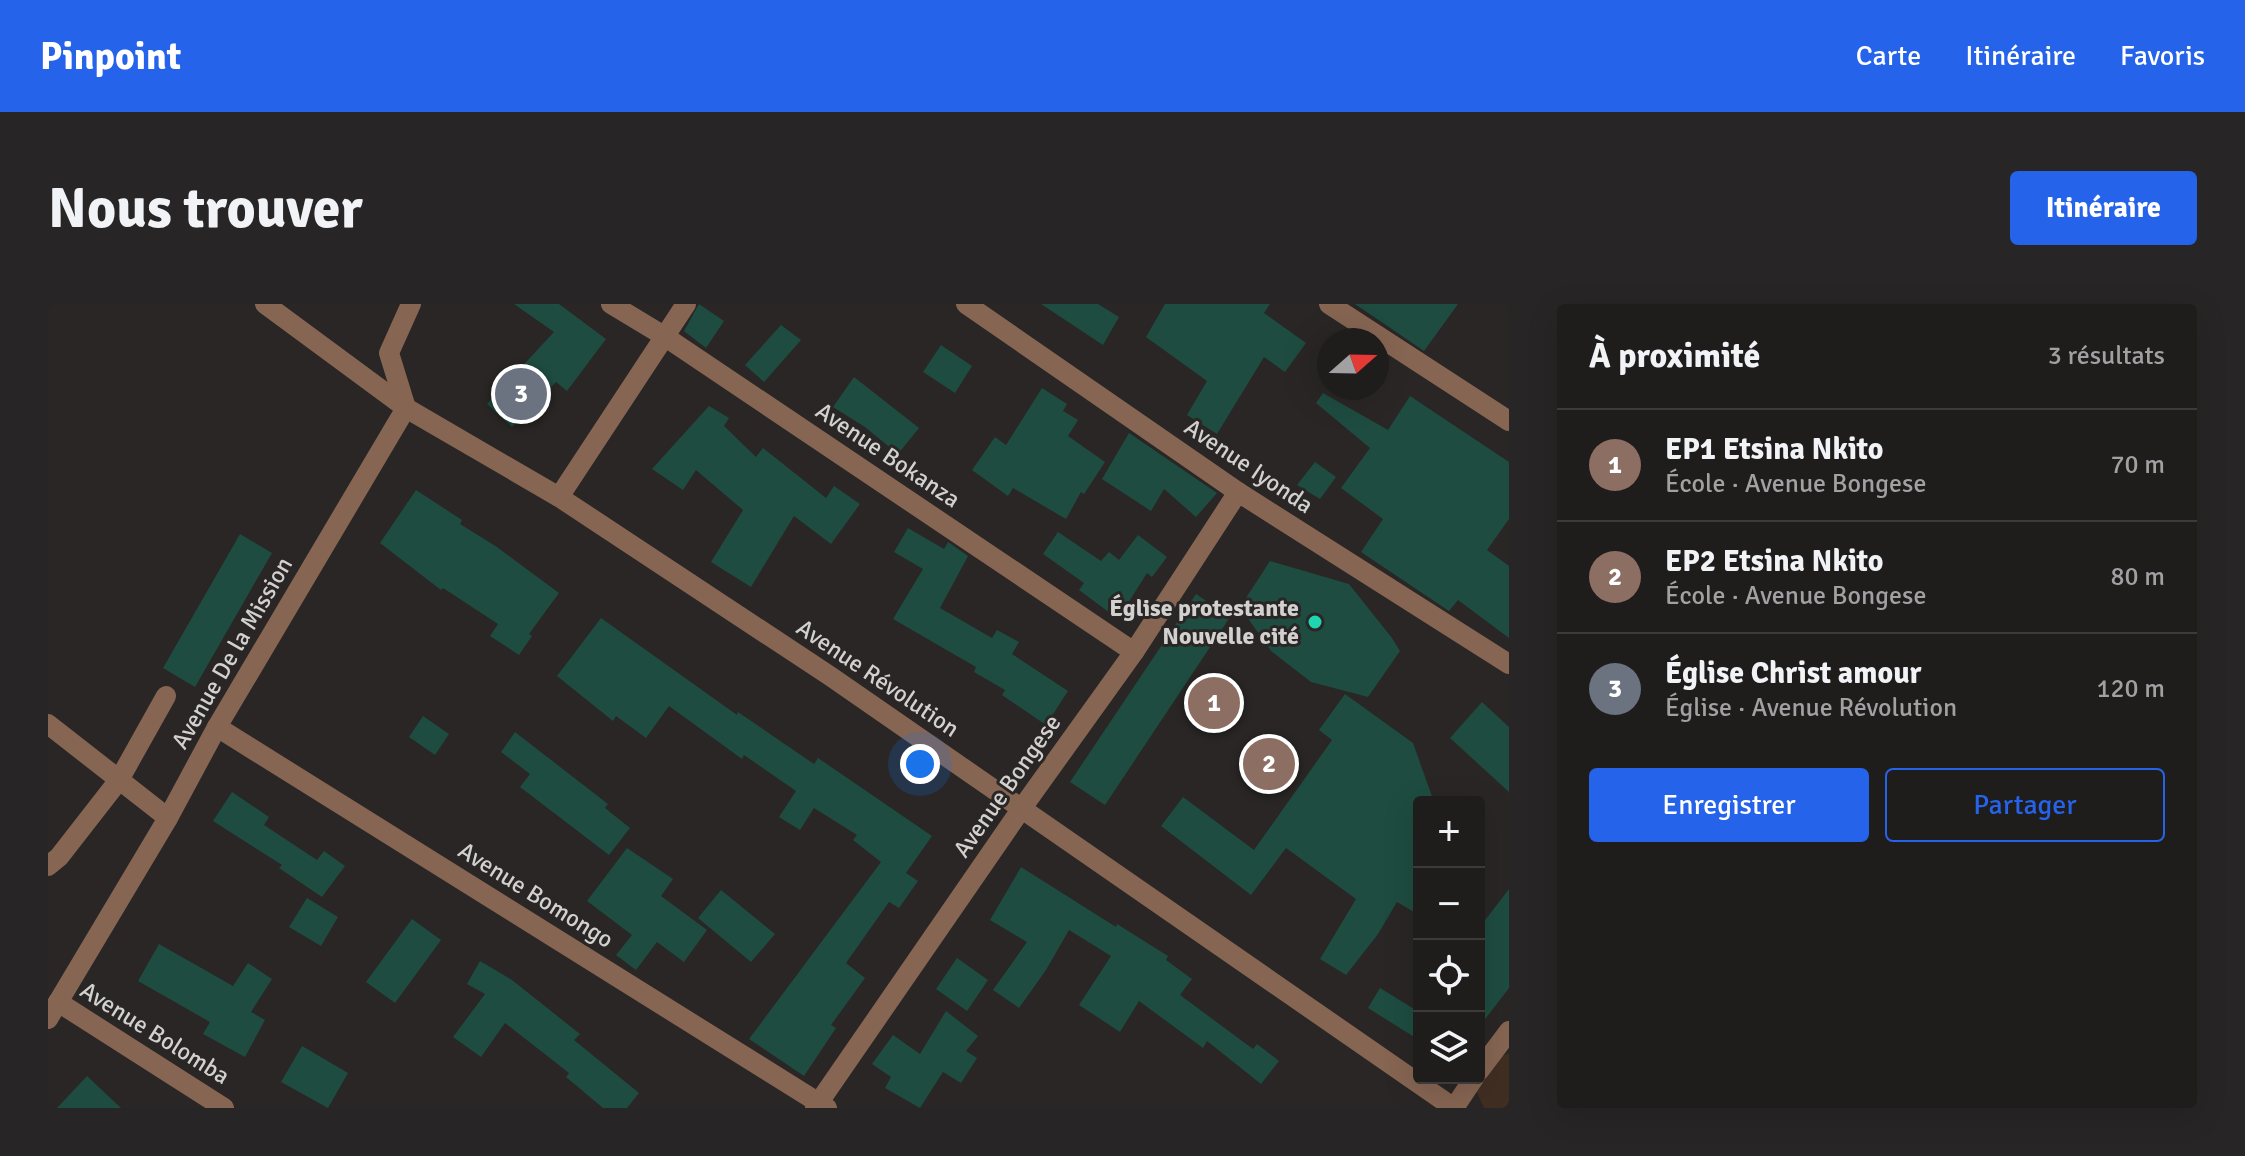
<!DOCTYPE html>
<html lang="fr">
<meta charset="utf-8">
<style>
:root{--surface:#1f1c1c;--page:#272525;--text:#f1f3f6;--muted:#a1a1a3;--line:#3c3a3b;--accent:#2563eb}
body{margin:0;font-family:Signika,sans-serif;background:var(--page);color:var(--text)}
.controls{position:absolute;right:24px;bottom:24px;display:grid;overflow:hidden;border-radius:8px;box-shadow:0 8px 32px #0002}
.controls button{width:72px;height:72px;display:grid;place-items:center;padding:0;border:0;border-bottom:2px solid var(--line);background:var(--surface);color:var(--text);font:40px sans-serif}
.compass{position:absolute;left:1269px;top:24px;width:72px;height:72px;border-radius:50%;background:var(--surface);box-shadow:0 8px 32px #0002;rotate:70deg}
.you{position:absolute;left:872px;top:460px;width:28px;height:28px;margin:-20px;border:6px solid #fff;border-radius:50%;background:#1a73e8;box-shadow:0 0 0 12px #1a73e833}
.badge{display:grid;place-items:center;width:52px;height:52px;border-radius:50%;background:var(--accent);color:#fff;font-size:26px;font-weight:700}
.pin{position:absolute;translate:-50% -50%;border:4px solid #fff;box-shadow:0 2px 8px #0006}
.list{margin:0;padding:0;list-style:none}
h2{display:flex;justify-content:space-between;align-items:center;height:104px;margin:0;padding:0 32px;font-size:34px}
h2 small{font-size:26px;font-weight:400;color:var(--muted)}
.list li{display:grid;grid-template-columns:52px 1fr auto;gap:24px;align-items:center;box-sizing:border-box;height:112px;padding:0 32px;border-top:2px solid var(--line)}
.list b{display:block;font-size:30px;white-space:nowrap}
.list p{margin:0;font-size:26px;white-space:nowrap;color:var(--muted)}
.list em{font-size:26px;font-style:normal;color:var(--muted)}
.actions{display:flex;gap:16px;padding:24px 32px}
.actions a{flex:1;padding:18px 0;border:2px solid var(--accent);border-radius:8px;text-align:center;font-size:28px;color:var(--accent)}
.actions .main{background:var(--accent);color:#fff}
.icon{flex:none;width:44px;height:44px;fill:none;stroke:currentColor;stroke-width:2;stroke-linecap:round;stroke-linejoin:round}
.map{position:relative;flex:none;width:1461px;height:804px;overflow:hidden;border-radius:8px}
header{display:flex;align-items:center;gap:48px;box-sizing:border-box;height:112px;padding:0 40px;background:var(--accent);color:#fff}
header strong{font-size:38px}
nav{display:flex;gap:44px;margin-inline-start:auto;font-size:28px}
.intro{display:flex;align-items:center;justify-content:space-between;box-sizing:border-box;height:192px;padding:0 48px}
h1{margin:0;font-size:56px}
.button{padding:20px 36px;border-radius:8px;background:var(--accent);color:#fff;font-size:28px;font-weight:700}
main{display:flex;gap:48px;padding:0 48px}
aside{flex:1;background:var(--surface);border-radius:8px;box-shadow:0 8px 32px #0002}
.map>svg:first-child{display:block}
.green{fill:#412e22}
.building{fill:#1e4c40}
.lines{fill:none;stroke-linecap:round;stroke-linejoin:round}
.minor{stroke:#866552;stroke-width:20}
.poi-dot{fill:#1fd5b0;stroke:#292625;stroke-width:3}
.labels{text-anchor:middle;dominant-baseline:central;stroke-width:6;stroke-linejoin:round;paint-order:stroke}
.street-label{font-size:24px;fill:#d2d1d0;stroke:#292625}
.poi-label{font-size:24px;font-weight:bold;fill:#d2d1d0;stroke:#292625;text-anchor:end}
</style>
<header>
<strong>Pinpoint</strong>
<nav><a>Carte</a><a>Itinéraire</a><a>Favoris</a></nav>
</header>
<div class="intro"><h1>Nous trouver</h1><a class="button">Itinéraire</a></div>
<main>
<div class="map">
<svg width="1461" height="804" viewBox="0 0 1461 804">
<rect width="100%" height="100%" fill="#292625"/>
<path class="green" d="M1461,749V804H1436L1426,782L1442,758Z"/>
<g class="building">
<path d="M466,0H511L558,35L519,87L508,78L464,123L439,100L506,28Z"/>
<path d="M651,0L676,17L658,44L636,27Z"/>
<path d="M993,0H1050L1071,13L1055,41Z"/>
<path d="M1117,0H1222L1216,9L1258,39L1237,68L1216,53L1169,130L1139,111L1159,77L1098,33Z"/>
<path d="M1307,0H1410L1376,47Z"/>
<path d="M733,21L753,36L716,78L697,61Z"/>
<path d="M893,41L924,62L907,89L875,68Z"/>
<path d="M806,73L871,124L850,150L817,123L785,103Z"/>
<path d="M994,84L1019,100L1015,107L1030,116L1020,132L1057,158L1036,190L1033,188L1018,215L965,184L960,192L924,166L947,133L958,141Z"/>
<path d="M1275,89L1340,126L1362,92L1461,158V215L1439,246L1461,262V334L1410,296L1401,307L1313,248L1335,215L1293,184L1322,144L1268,99Z"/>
<path d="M661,102L681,114L676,122L708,153L715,144L778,194L786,182L812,200L783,240L746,212L703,283L663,258L695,206L648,166L635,186L604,165Z"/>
<path d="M1081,129L1169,189L1148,213L1116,185L1103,207L1054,175Z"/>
<path d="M1267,158L1288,173L1272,195L1249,181Z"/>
<path d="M368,186L414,216L412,220L449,243L511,289L481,330L484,332L471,351L442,332L450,320L395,284L393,286L332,239Z"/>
<path d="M860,224L896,245L900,238L920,252L892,304L944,334L949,326L971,338L964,350L1020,387L998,421L954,391L957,386L926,368L928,363L845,315L875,265L846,248Z"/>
<path d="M1010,228L1053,257L1061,248L1071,256L1090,231L1119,253L1104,273L1099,269L1070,315L1031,286L1036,279L995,250Z"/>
<path d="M192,230L224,249L147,383L115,364Z"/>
<path d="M1222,257L1301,280L1344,334L1352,347L1320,393L1263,378L1223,347L1192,303Z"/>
<path d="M1148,290L1182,313L1057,501L1022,478Z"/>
<path d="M553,314L689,411L690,408L766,460L770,454L884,532L858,569L870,577L851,604L841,598L798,659L817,674L783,721L788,724L756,772L701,735L833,558L805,536L809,531L766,504L752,526L731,513L748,487L696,451L694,455L621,402L598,434L568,412L565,417L509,372Z"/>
<path d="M1297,390L1365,439L1386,498H1371V611L1349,598L1330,630L1298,671L1272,655L1308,595L1238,544L1203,591L1113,522L1135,493L1206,546L1284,436L1271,426Z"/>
<path d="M1434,398L1461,423V488L1402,434Z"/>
<path d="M375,412L401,430L387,451L361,433Z"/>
<path d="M467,428L560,500L557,504L582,524L561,551L472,483L482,470L453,448Z"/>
<path d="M184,488L221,513L216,521L269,556L276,547L297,562L274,593L231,564L234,561L165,517Z"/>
<path d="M579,544L625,575L613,592L659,626L636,658L609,638L588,666L568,651L584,631L539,597Z"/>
<path d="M973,563L1068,623L1069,620L1120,652L1118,656L1144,675L1132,691L1205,745L1209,740L1231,757L1213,780L1159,737L1155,744L1091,697L1072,728L1031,701L1063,652L1021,626L998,666L971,704L945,686L979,638L942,616Z"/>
<path d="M1461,585V684L1431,723V624Z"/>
<path d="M673,586L727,630L703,658L650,614Z"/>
<path d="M259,594L290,613L273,642L241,623Z"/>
<path d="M364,615L393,636L347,699L318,678Z"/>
<path d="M111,640L185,682L200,659L224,675L203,708L217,716L197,753L155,730L162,718L90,677Z"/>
<path d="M909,654L940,676L919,707L888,685Z"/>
<path d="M432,657L464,676L532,730L526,736L591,789L579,804H555L518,773L521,769L457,719L433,753L405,733L437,690L419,680Z"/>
<path d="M1332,684L1371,708V736L1320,704Z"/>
<path d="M898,707L930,732L918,747L929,754L913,779L895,768L872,804L837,784L843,773L824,760L845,731L872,750Z"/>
<path d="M254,742L300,769L280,804L233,778Z"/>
<path d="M39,772L73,804H9Z"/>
</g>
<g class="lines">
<g class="minor">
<path d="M217,0L358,104L511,193L782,372L1406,804"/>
<path d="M563,0L616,32L1086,348"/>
<path d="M918,0L1190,188L1461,360"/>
<path d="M1281,0L1461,117"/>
<path d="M511,193L638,0"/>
<path d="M0,420L120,514"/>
<path d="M169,423L779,804"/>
<path d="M0,562L11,553L71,476L118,392"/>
<path d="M10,698L176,804"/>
<path d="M0,715L120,514L169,423L358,104L341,49L363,0"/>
<path d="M1431,767L1461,727"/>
<path d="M767,804L974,504L1086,348L1190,188"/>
<path d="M1406,804L1426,774"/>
</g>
</g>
<circle class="poi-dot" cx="1267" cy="318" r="8"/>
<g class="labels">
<g class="street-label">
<text transform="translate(840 151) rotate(34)">Avenue Bokanza</text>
<text transform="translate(1201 162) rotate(34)">Avenue Iyonda</text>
<text transform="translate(184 349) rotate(-60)">Avenue De la Mission</text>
<text transform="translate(830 374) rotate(34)">Avenue Révolution</text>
<text transform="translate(959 482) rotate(-55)">Avenue Bongese</text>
<text transform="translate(488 591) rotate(32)">Avenue Bomongo</text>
<text transform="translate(107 729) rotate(32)">Avenue Bolomba</text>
</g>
<g class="poi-label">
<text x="1251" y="304">Église protestante<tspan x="1251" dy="28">Nouvelle cité</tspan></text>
</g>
</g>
</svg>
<div class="controls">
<button>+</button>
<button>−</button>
<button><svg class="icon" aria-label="locate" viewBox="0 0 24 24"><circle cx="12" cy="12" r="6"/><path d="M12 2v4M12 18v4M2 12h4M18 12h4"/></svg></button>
<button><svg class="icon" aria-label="layers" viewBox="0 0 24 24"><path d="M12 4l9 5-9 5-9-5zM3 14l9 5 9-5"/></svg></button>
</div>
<svg class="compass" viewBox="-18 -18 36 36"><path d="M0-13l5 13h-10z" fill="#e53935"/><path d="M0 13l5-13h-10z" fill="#a1a1a3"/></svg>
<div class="you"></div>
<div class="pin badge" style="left:1166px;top:399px;background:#8d6e63">1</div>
<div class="pin badge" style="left:1221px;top:460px;background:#8d6e63">2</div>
<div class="pin badge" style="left:473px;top:90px;background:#6b7280">3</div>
</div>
<aside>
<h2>À proximité<small>3 résultats</small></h2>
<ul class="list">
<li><span class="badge" style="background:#8d6e63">1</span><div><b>EP1 Etsina Nkito</b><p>École · Avenue Bongese</p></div><em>70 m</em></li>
<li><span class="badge" style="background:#8d6e63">2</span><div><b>EP2 Etsina Nkito</b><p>École · Avenue Bongese</p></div><em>80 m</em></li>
<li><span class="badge" style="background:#6b7280">3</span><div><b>Église Christ amour</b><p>Église · Avenue Révolution</p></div><em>120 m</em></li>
</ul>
<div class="actions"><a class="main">Enregistrer</a><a>Partager</a></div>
</aside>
</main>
